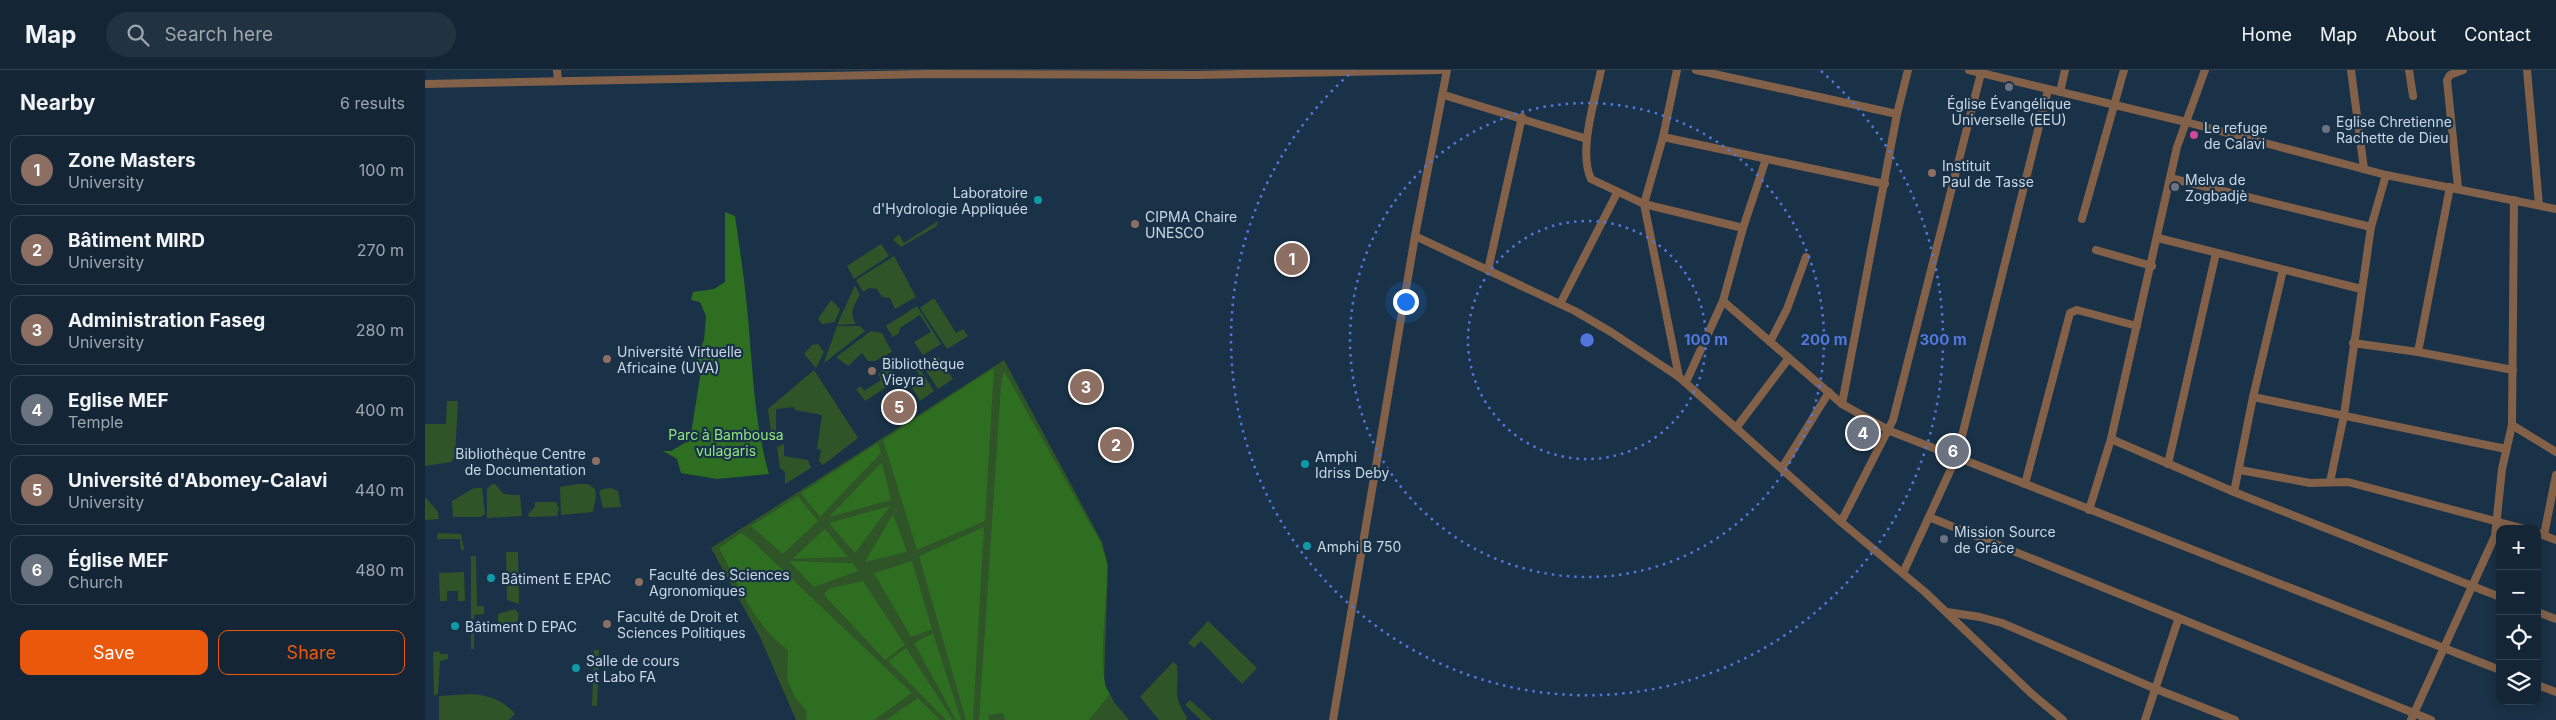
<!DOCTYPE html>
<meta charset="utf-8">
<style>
:root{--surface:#142635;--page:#213241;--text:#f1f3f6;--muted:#9da5ad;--line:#334350;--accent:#ea580c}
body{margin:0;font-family:Inter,sans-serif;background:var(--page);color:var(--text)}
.controls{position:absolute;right:15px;bottom:15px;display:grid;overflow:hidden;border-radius:10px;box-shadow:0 2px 12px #0003}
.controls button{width:45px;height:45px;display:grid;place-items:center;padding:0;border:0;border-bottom:1px solid var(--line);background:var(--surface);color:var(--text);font:25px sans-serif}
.you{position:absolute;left:980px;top:231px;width:18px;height:18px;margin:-12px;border:4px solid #fff;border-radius:50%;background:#1a73e8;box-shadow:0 0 0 8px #1a73e833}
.badge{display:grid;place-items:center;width:32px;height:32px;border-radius:50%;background:var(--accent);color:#fff;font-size:16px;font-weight:700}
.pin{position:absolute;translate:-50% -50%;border:2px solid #fff;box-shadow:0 1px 5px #0006}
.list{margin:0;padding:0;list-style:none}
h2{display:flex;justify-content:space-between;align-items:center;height:65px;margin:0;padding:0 20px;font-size:21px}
h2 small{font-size:16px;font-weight:400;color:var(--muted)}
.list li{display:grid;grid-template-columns:32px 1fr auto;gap:15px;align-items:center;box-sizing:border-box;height:70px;margin:0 10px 10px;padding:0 10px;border:1px solid var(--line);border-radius:10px}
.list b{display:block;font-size:19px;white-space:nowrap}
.list p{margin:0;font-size:16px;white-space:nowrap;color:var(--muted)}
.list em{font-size:16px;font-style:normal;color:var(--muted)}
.actions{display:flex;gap:10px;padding:15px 20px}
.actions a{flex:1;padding:11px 0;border:1px solid var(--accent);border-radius:10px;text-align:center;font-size:18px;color:var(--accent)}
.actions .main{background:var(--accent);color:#fff}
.icon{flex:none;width:28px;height:28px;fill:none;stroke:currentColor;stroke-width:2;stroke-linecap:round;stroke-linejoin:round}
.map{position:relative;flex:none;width:2131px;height:650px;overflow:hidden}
header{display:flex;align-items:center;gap:30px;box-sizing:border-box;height:70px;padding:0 25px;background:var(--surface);border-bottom:1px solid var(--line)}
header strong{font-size:24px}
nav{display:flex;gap:28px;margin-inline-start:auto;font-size:18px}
.search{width:350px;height:45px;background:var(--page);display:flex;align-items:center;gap:12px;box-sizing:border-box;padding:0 18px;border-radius:28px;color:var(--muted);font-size:19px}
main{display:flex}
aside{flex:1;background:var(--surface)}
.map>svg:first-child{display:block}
.green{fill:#2e5427}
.forest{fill:#2d6e21}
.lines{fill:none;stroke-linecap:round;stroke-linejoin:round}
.street{stroke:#836148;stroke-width:8}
.ring{fill:none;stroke:#5177dc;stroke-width:2.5;stroke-dasharray:2.5 5}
.worship-dot{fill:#6b7280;stroke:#1a3247;stroke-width:2}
.hotel-dot{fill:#d1479c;stroke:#1a3247;stroke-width:2}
.education-dot{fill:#8d6e63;stroke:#1a3247;stroke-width:2}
.culture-dot{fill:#0f9aa8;stroke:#1a3247;stroke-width:2}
.labels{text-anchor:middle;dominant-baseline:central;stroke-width:4.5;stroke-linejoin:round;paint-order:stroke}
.poi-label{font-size:14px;fill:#cad8e6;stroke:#1a3247;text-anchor:start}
.park-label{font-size:14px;fill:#91e681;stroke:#1a3247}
.centre{fill:#5177dc;stroke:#1a3247;stroke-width:2.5}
.ring-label{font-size:15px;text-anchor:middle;font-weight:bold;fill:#5177dc;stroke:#1a3247;stroke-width:4.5;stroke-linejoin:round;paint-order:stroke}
</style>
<header>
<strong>Map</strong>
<div class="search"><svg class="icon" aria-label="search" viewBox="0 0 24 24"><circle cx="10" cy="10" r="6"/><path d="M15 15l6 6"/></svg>Search here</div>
<nav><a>Home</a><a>Map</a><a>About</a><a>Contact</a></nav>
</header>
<main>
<aside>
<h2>Nearby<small>6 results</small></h2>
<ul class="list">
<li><span class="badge" style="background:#8d6e63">1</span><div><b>Zone Masters</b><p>University</p></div><em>100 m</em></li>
<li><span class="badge" style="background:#8d6e63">2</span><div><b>Bâtiment MIRD</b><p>University</p></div><em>270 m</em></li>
<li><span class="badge" style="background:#8d6e63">3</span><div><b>Administration Faseg</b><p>University</p></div><em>280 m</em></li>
<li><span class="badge" style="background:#6b7280">4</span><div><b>Eglise MEF</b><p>Temple</p></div><em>400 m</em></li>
<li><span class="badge" style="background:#8d6e63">5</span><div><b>Université d'Abomey-Calavi</b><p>University</p></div><em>440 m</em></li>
<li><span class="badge" style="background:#6b7280">6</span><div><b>Église MEF</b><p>Church</p></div><em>480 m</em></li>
</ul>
<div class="actions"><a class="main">Save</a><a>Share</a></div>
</aside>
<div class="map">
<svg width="2131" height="650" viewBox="0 0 2131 650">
<rect width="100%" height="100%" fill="#1a3247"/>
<g class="green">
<path d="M513,151L512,156L476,177L468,170L474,164L479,173Z"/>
<path d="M456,174L464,186L429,209L422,196Z"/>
<path d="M469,186L491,227L470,239L465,228L457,227L452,219L444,218L438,222L431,210Z"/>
<path d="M430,215L435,225C429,235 424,242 431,254L412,255Z"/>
<path d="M509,228L531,263L538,259L543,266L522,279L495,238Z"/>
<path d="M406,230L415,239L410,252L397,254L393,249Z"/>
<path d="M492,236L516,274L498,285L489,272L506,262L495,245L475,258L474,263L468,267L461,256Z"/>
<path d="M412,256H435L440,261L399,293Z"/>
<path d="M446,261L457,263L467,282L450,291H443L437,283L423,296L411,287Z"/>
<path d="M393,274L399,282L391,298L379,284L387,275Z"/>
<path d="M514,288L528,309L513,319L499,298Z"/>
<path d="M579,290L677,472L683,495L679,613L689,632L704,650H371L335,567L286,478Z"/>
<path d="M490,291L509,321L495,331L485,314L495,306L487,293Z"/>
<path d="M464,296L472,310L440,331L431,319L436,316L439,321L456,310L453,304Z"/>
<path d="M389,300L433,368L398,395L394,391L396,380L392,379L397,345L370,340L369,337L351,339V362H346L343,339Z"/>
<path d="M22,331H33L30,387L26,392L0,396V354H21Z"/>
<path d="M359,374V386L383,390L386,398L360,414V402L355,398L352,377Z"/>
<path d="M67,414H70C81,427 77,424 95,425L97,446L62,448V419Z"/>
<path d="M153,414H163L170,419L171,427L168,442L136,445L135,417Z"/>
<path d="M49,418H57L60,444L55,447H28L27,431Z"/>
<path d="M186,418L193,421L196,437L178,438L174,422L177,419Z"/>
<path d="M0,427L13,442L14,449L0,450Z"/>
<path d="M110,432H131L134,439L132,446L104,447L103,444L110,437Z"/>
<path d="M13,463L36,464L39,480H36L35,469H12Z"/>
<path d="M81,482H93L94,534L82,530Z"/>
<path d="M46,486H51L52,536H59V544L49,545V579H46Z"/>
<path d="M39,502L40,531H33V521H22V531H15L14,503Z"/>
<path d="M90,539L94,544L92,553L73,555V544Z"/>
<path d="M783,551L832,598L817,614L776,571L769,578L763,573Z"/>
<path d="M169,580H174L172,636H167Z"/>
<path d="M14,581L15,584H23V589L15,591L13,624L9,626L8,582Z"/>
<path d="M748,592L752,595C755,619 746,625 762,647L761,650H734L715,627Z"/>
<path d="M46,624C63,625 78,630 90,644L84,650H14V626Z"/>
<path d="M765,630L787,650H776L760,635Z"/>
</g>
<g class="forest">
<path d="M300,142L310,146C315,180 320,214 323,248C328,301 329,353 344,404L292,409L256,403L252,389L238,381H246L265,370L275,307L272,286L279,270L281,246L275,232L266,230L268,222L289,219L300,212Z"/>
<path d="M569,298L560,451L492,480L458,370Z"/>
<path d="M579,301L676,473C678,480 681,488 682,495C684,519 670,611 685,624L664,650H580L578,643L563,645L564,650H554L576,315Z"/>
<path d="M453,373L456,383L395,447L376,423Z"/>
<path d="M457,392L466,430L404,447Z"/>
<path d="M373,426L393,451L358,484L326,456Z"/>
<path d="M465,436L430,483L404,453Z"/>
<path d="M468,444L482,482L440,492Z"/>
<path d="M559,457L548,650H541L494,486Z"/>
<path d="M400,459L423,487L367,489Z"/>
<path d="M316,463L324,468L487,623L449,650H381L382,641L370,627L362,609L363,580C329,556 313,514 294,478Z"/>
<path d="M364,491L428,493L433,501L389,517Z"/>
<path d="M487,491L507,559L486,567L449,503Z"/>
<path d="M438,511L480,575L460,590L400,526V522L406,518Z"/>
<path d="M508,563L536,650H531L489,573Z"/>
<path d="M481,578L528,650H521L463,591Z"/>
<path d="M493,628L515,650H461Z"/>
</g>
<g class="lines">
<g class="street">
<path d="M132,0L133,11"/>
<path d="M1176,0C1170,30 1153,81 1166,109L1219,134L1318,158"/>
<path d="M1252,0L1238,67L1219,134L1254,307"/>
<path d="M1271,0L1472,44"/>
<path d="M1544,0L1761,52L1961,105L2131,139"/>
<path d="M1926,0L1939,99"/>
<path d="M1984,0L1988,26"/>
<path d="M2102,0L2114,135"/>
<path d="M0,14L504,4L772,5L1015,0"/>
<path d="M1635,22L1640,0"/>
<path d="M1019,25L1162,69"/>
<path d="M1238,67L1460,114"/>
<path d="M1745,108L1946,157"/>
<path d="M2033,118L2022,10L2025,5L2038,0"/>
<path d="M1657,149L1699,0"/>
<path d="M990,166L1150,241L1186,262L1254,307L1416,452L1500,522L1607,624L1638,650"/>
<path d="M1733,168L1936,219"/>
<path d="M1671,180L1727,196"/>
<path d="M1063,200L1097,47"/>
<path d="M1298,231L1417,334L1465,361L2075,600"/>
<path d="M1135,234L1192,123"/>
<path d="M1345,272L1362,239L1381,187"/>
<path d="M1928,273L1993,282L2088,300"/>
<path d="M1993,282L2025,117"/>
<path d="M1261,312L1298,231L1318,158L1341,89"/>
<path d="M1828,327L2081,379"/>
<path d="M1417,334L1472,44L1483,0"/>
<path d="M2087,355L2131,382"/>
<path d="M1311,358L1364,288"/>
<path d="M1686,369L1809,422L2075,527"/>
<path d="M1743,394L1791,183"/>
<path d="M1357,398L1404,322"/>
<path d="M1815,400L1885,413L1923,412L2100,459"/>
<path d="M1905,412L1919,345L1946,157L1961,105"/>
<path d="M1600,414L1645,243L1652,240L1712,256"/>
<path d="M1809,422L1828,327L1858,200"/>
<path d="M1664,440L1686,369L1752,77L1780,0"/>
<path d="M1504,447L2006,650"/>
<path d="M1416,452L1468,350L1556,3"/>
<path d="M2112,463L2131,470"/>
<path d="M2119,465L2131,405"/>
<path d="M1478,503L1532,386L1623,20"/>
<path d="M1522,542L1555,547L1577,553L1731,619L1810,650"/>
<path d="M2112,542L2131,549"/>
<path d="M2112,615L2131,622"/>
<path d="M908,650L990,166L1022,0"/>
<path d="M1720,650L1753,550"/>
<path d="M1986,650L2070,466L2077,399L2087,355L2089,130"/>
</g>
</g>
<g class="ring">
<circle cx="1162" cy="270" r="119"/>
<circle cx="1162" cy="270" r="237"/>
<path d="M1396 1A356 356 0 1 1 928 1"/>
</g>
<g class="worship-dot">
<circle cx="1584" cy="17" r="5"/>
<circle cx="1901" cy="59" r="5"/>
<circle cx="1750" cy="117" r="5"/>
<circle cx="1519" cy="469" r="5"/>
</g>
<circle class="hotel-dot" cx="1769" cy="65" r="5"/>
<g class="education-dot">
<circle cx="1507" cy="103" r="5"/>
<circle cx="710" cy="154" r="5"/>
<circle cx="182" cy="289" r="5"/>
<circle cx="447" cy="301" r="5"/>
<circle cx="171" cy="391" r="5"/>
<circle cx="214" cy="512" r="5"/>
<circle cx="182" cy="554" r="5"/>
</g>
<g class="culture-dot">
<circle cx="613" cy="130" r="5"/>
<circle cx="880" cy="394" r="5"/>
<circle cx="882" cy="476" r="5"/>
<circle cx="66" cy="508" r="5"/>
<circle cx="30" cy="556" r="5"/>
<circle cx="151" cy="598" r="5"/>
</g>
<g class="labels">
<g class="poi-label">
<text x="1584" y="33" text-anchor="middle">Église Évangélique<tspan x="1584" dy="16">Universelle (EEU)</tspan></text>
<text x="1911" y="51">Eglise Chretienne<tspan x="1911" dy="16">Rachette de Dieu</tspan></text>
<text x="1779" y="57">Le refuge<tspan x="1779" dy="16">de Calavi</tspan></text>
<text x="1517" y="95">Instituit<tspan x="1517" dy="16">Paul de Tasse</tspan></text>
<text x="1760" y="109">Melva de<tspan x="1760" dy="16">Zogbadjè</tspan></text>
<text x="603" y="122" text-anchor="end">Laboratoire<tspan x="603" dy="16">d'Hydrologie Appliquée</tspan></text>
<text x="720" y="146">CIPMA Chaire<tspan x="720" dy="16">UNESCO</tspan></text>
<text x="192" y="281">Université Virtuelle<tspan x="192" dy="16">Africaine (UVA)</tspan></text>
<text x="457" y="293">Bibliothèque<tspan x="457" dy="16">Vieyra</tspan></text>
<text x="161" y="383" text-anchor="end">Bibliothèque Centre<tspan x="161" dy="16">de Documentation</tspan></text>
<text x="890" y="386">Amphi<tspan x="890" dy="16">Idriss Deby</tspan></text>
<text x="1529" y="461">Mission Source<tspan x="1529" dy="16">de Grâce</tspan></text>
<text x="892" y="476">Amphi B 750</text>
<text x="224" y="504">Faculté des Sciences<tspan x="224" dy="16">Agronomiques</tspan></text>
<text x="76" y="508">Bâtiment E EPAC</text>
<text x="192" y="546">Faculté de Droit et<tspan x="192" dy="16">Sciences Politiques</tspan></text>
<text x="40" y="556">Bâtiment D EPAC</text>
<text x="161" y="590">Salle de cours<tspan x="161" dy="16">et Labo FA</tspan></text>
</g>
<g class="park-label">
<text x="301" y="364">Parc à Bambousa<tspan x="301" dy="16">vulagaris</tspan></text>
</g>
</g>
<circle cx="1162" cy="270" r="8" class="centre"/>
<g class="ring-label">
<text x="1281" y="275">100 m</text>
<text x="1399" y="275">200 m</text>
<text x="1518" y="275">300 m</text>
</g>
</svg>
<div class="controls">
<button>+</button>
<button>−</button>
<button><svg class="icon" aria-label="locate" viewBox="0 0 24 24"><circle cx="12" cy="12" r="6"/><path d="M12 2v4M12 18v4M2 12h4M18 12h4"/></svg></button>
<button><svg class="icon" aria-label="layers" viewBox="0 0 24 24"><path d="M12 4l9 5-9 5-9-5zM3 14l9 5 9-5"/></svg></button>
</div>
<div class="you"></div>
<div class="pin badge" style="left:867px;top:189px;background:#8d6e63">1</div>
<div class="pin badge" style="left:691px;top:375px;background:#8d6e63">2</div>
<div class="pin badge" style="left:661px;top:317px;background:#8d6e63">3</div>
<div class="pin badge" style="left:1438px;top:363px;background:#6b7280">4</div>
<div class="pin badge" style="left:474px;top:337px;background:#8d6e63">5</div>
<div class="pin badge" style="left:1528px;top:381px;background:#6b7280">6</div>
</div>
</main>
